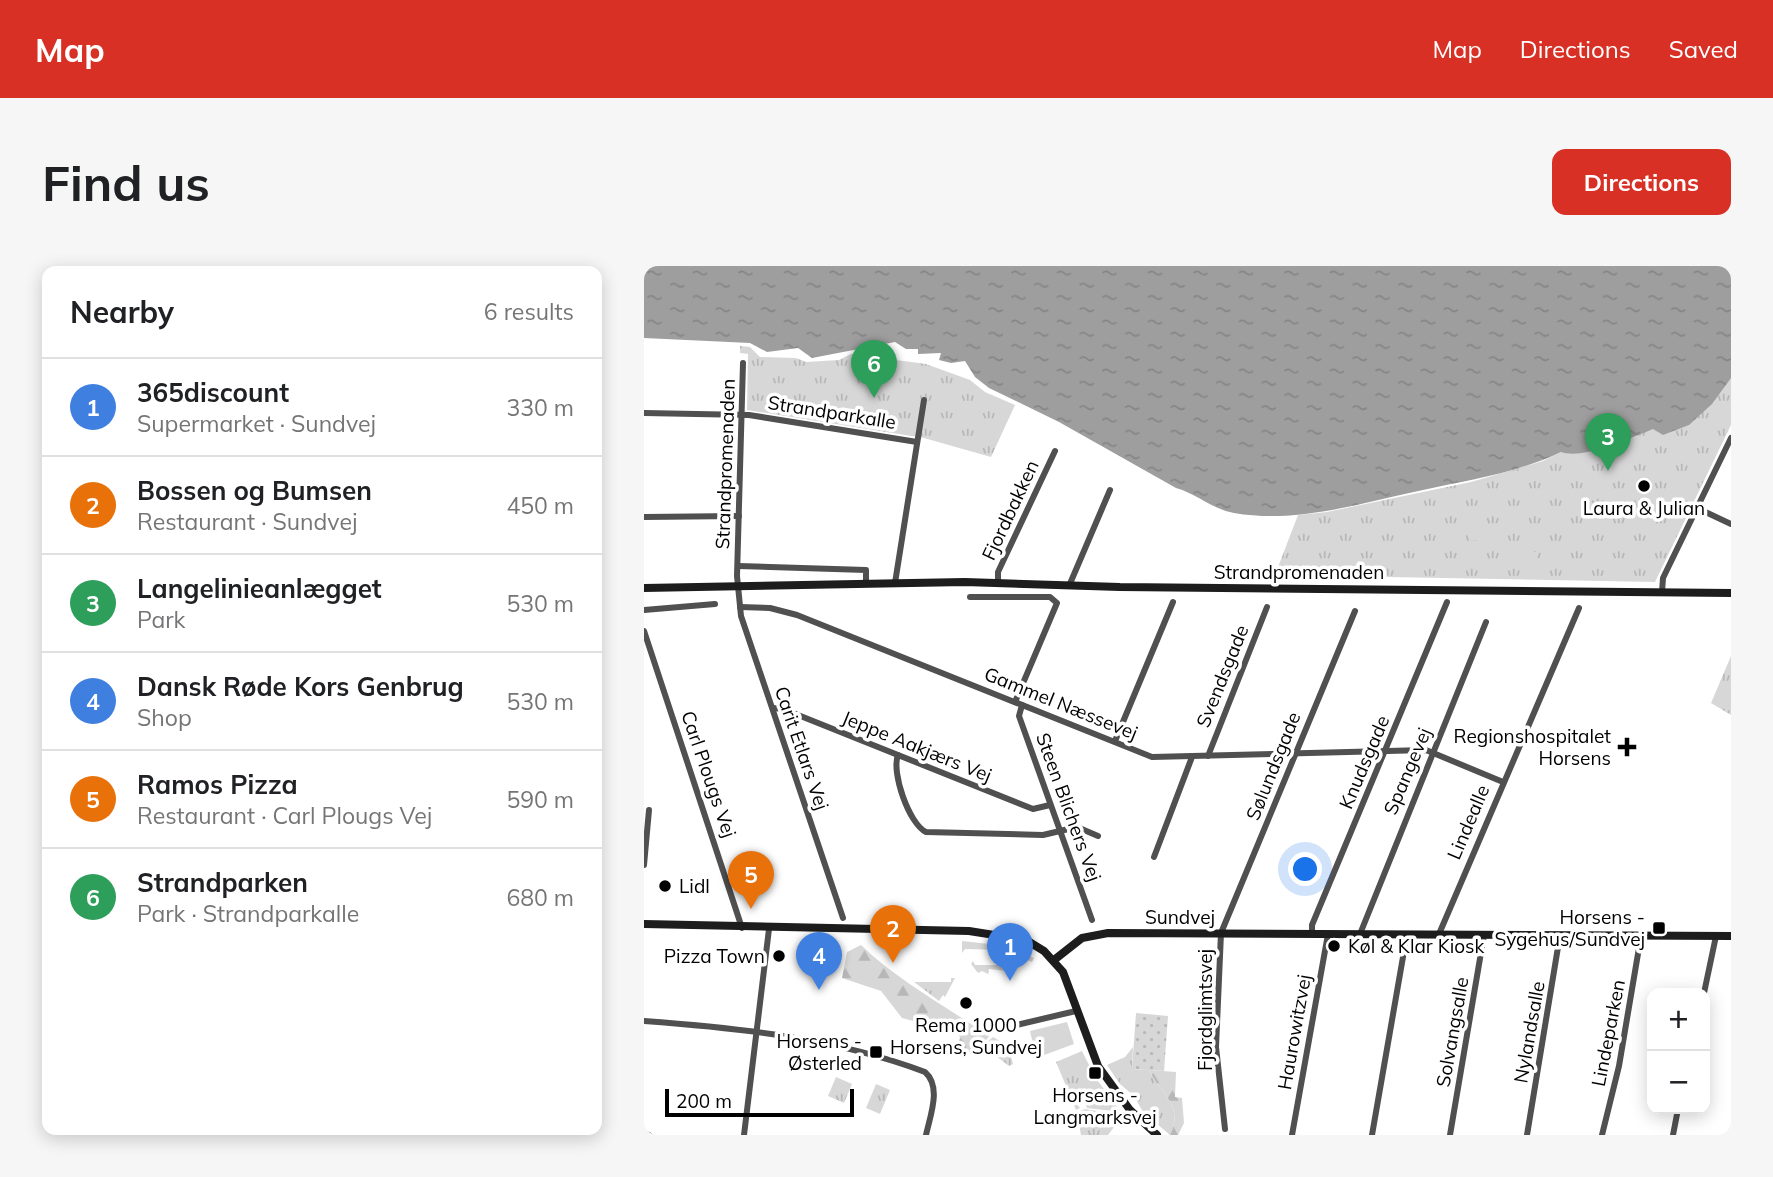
<!DOCTYPE html>
<meta charset="utf-8">
<style>
:root{--surface:#fff;--page:#f6f6f6;--text:#202124;--muted:#757577;--line:#e0e0e0;--accent:#d93025}
body{margin:0;font-family:Mulish,sans-serif;background:var(--page);color:var(--text)}
.controls{position:absolute;right:21px;bottom:21px;display:grid;overflow:hidden;border-radius:14px;box-shadow:0 4px 18px #0003}
.controls button{width:63px;height:63px;display:grid;place-items:center;padding:0;border:0;border-bottom:2px solid var(--line);background:var(--surface);color:var(--text);font:35px sans-serif}
.scale{position:absolute;left:21px;bottom:18px;width:189px;box-sizing:border-box;padding-left:7px;border:4px solid #000;border-top:0;font-size:19px;line-height:24px;white-space:nowrap;color:#000;-webkit-text-stroke:5px #fff;paint-order:stroke}
.you{position:absolute;left:662px;top:604px;width:24px;height:24px;margin:-18px;border:5px solid #fff;border-radius:50%;background:#1a73e8;box-shadow:0 0 0 10px #1a73e833}
.badge{display:grid;place-items:center;width:46px;height:46px;border-radius:50%;background:var(--accent);color:#fff;font-size:23px;font-weight:700}
.pin{position:absolute;translate:-50% -58px;filter:drop-shadow(0 2px 4px #0008)}
.pin::after{content:'';position:absolute;top:37px;width:24px;height:21px;background:inherit;clip-path:polygon(0 0,100% 0,50% 100%)}
.list{margin:0;padding:0;list-style:none}
h2{display:flex;justify-content:space-between;align-items:center;height:91px;margin:0;padding:0 28px;font-size:30px}
h2 small{font-size:23px;font-weight:400;color:var(--muted)}
.list li{display:grid;grid-template-columns:46px 1fr auto;gap:21px;align-items:center;box-sizing:border-box;height:98px;padding:0 28px;border-top:2px solid var(--line)}
.list b{display:block;font-size:26px;white-space:nowrap}
.list p{margin:0;font-size:23px;white-space:nowrap;color:var(--muted)}
.list em{font-size:23px;font-style:normal;color:var(--muted)}
.map{position:relative;flex:none;width:1087px;height:869px;overflow:hidden;border-radius:14px}
header{display:flex;align-items:center;gap:42px;box-sizing:border-box;height:98px;padding:0 35px;background:var(--accent);color:#fff}
header strong{font-size:33px}
nav{display:flex;gap:38px;margin-inline-start:auto;font-size:24px}
.intro{display:flex;align-items:center;justify-content:space-between;box-sizing:border-box;height:168px;padding:0 42px}
h1{margin:0;font-size:49px}
.button{padding:18px 32px;border-radius:14px;background:var(--accent);color:#fff;font-size:24px;font-weight:700}
main{display:flex;gap:42px;padding:0 42px}
aside{flex:1;background:var(--surface);border-radius:14px;box-shadow:0 4px 18px #0003}
.map>svg:first-child{display:block}
.grass{fill:url(#grass-tufts)}
.forest{fill:url(#forest-firs)}
.garden{fill:url(#garden-dots)}
.pitch{fill:#d7d7d7}
.water{fill:url(#water-ripples)}
.lines{fill:none;stroke-linecap:round;stroke-linejoin:round}
.street{stroke:#505050;stroke-width:6}
.secondary{stroke:#1d1d1d;stroke-width:8}
.poi-dot{fill:#000;stroke:#fff;stroke-width:2.5}
.labels{text-anchor:middle;dominant-baseline:central;stroke-width:7;stroke-linejoin:round;paint-order:stroke}
.street-label{font-size:19px;fill:#000;stroke:#fff}
.poi-label{font-size:19px;fill:#000;stroke:#fff;text-anchor:end}
</style>
<header>
<strong>Map</strong>
<nav><a>Map</a><a>Directions</a><a>Saved</a></nav>
</header>
<div class="intro"><h1>Find us</h1><a class="button">Directions</a></div>
<main>
<aside>
<h2>Nearby<small>6 results</small></h2>
<ul class="list">
<li><span class="badge" style="background:#3f7fe0">1</span><div><b>365discount</b><p>Supermarket · Sundvej</p></div><em>330 m</em></li>
<li><span class="badge" style="background:#e8710a">2</span><div><b>Bossen og Bumsen</b><p>Restaurant · Sundvej</p></div><em>450 m</em></li>
<li><span class="badge" style="background:#2e9e5b">3</span><div><b>Langelinieanlægget</b><p>Park</p></div><em>530 m</em></li>
<li><span class="badge" style="background:#3f7fe0">4</span><div><b>Dansk Røde Kors Genbrug</b><p>Shop</p></div><em>530 m</em></li>
<li><span class="badge" style="background:#e8710a">5</span><div><b>Ramos Pizza</b><p>Restaurant · Carl Plougs Vej</p></div><em>590 m</em></li>
<li><span class="badge" style="background:#2e9e5b">6</span><div><b>Strandparken</b><p>Park · Strandparkalle</p></div><em>680 m</em></li>
</ul>
</aside>
<div class="map">
<svg width="1087" height="869" viewBox="0 0 1087 869">
<defs>
<pattern id="grass-tufts" width="24" height="20" patternUnits="userSpaceOnUse" patternTransform="scale(1.75)"><rect width="24" height="20" fill="#d7d7d7"/><path d="M3 7l-1-3M5 7V3M7 7l1-3M15 17l-1-3M17 17v-4M19 17l1-3" fill="none" stroke="#b7b7b7"/></pattern>
<pattern id="forest-firs" width="22" height="20" patternUnits="userSpaceOnUse" patternTransform="scale(1.75)"><rect width="22" height="20" fill="#d7d7d7"/><path d="M5 1l3.5 6h-7zM16 11l3.5 6h-7z" fill="#b7b7b7"/></pattern>
<pattern id="garden-dots" width="8" height="8" patternUnits="userSpaceOnUse" patternTransform="scale(1.75)"><rect width="8" height="8" fill="#d7d7d7"/><path d="M2 2h.1M6 6h.1" fill="none" stroke="#b7b7b7" stroke-width="1.8" stroke-linecap="round"/></pattern>
<pattern id="water-ripples" width="26" height="14" patternUnits="userSpaceOnUse" patternTransform="scale(1.75)"><rect width="26" height="14" fill="#9e9e9e"/><path d="M2 4q2-2 4 0t4 0M15 11q2-2 4 0t4 0" fill="none" stroke="#868686"/></pattern>
</defs>
<rect width="100%" height="100%" fill="#fff"/>
<g class="grass">
<path d="M96,80L106,81L116,91L152,92L162,96L195,94L207,88L282,98L326,114L341,126L371,139L347,191L280,172L103,144L104,88L96,87Z"/>
<path d="M1087,112V159L1011,316L631,309L654,249L683,246L827,216L899,195L917,186L951,183L991,171Z"/>
<path d="M1087,390V449L1067,437Z"/>
<path d="M318,675L363,680L390,692L388,696L373,690L364,705L345,703L344,708L338,705L334,707L327,698L329,695L331,699H361V684L321,683L318,687Z"/>
<path d="M307,712H311L301,731L299,729L295,735L270,716H307Z"/>
<path d="M349,771L364,780L369,798L365,800L339,780Z"/>
<path d="M489,781L488,803L505,804C516,827 541,840 526,869L499,846L490,830L476,818L463,799L481,791Z"/>
<path d="M438,785L451,811L477,846L443,842L440,833L435,834L433,838L436,842L432,844L412,796Z"/>
<path d="M192,811L208,818L200,837L184,830Z"/>
<path d="M232,818L246,824L236,848L222,842Z"/>
<path d="M441,843L460,846L470,861L464,869H437L433,846Z"/>
</g>
<g class="forest">
<path d="M217,679C253,714 303,741 345,770L332,788L313,783L316,771L312,766L258,752L237,725L198,712L203,686Z"/>
<path d="M505,804L532,806L531,831L538,832L540,857L534,869H526C541,840 516,827 505,804Z"/>
</g>
<path class="garden" d="M492,747L524,750L520,805L488,803Z"/>
<g class="pitch">
<path d="M855,257L857,271L825,275L823,262Z"/>
<rect x="874" y="286" width="19" height="11"/>
<path d="M423,756L430,778L392,792L386,765Z"/>
</g>
<path class="water" d="M0,0H1087V112L1068,138L1045,159L1019,169L1009,163C988,172 938,194 917,186C873,207 825,214 779,224C716,237 654,258 590,247C568,243 553,228 532,222L415,156L345,122L331,111L321,95L307,97L295,94L297,87L274,88V83H262L251,76L168,92L154,82L123,86L106,77L0,72Z"/>
<g class="lines">
<g class="street">
<path d="M99,97L93,310L97,350L199,652"/>
<path d="M0,147L105,149L273,176"/>
<path d="M1053,242L1087,258"/>
<path d="M0,251L95,250"/>
<path d="M94,300L222,304V317"/>
<path d="M251,317L280,134"/>
<path d="M354,318V306L411,185"/>
<path d="M425,320L466,224"/>
<path d="M1018,326L1019,312L1087,172"/>
<path d="M326,331H406L413,337L371,436"/>
<path d="M96,341L126,342L153,349L508,491L782,484L859,516"/>
<path d="M0,344L71,338"/>
<path d="M0,365L98,662"/>
<path d="M378,439L375,450L448,654"/>
<path d="M129,442L139,443L389,543L406,539"/>
<path d="M471,475L529,336"/>
<path d="M254,489C247,506 265,558 282,566L399,569L433,561L454,570"/>
<path d="M564,490L623,341"/>
<path d="M510,591L548,491"/>
<path d="M0,599L5,544"/>
<path d="M668,668V659L803,336"/>
<path d="M716,668L842,356"/>
<path d="M795,668L935,342"/>
<path d="M1060,727L1072,670"/>
<path d="M0,755C95,762 191,772 281,806C298,821 286,850 282,869"/>
<path d="M368,760L432,745"/>
<path d="M581,863L572,781L577,667L711,345"/>
<path d="M0,867L5,869"/>
<path d="M100,869L125,663"/>
<path d="M648,869L684,668"/>
<path d="M728,869L763,668"/>
<path d="M806,869L840,669"/>
<path d="M883,869L916,669"/>
<path d="M958,869L975,800L997,670"/>
<path d="M1029,869L1034,843"/>
</g>
<g class="secondary">
<path d="M0,322L321,316L476,321L1087,327"/>
<path d="M0,658L325,665L382,674L400,685L419,706L454,800L486,844L513,869"/>
<path d="M410,694L438,672L464,667L1087,670"/>
</g>
</g>
<g class="poi-dot">
<circle cx="1000" cy="220" r="7"/>
<path d="M979.5 470.5h7v7h7v7h-7v7h-7v-7h-7v-7h7z"/>
<circle cx="21" cy="620" r="7"/>
<rect x="1008" y="655" width="14" height="14" rx="3.5"/>
<circle cx="690" cy="680" r="7"/>
<circle cx="135" cy="690" r="7"/>
<circle cx="322" cy="737" r="7"/>
<rect x="225" y="779" width="14" height="14" rx="3.5"/>
<rect x="444" y="800" width="14" height="14" rx="3.5"/>
</g>
<g class="labels">
<g class="street-label">
<text transform="translate(188 146) rotate(9)">Strandparkalle</text>
<text transform="translate(81 198) rotate(-88)">Strandpromenaden</text>
<text transform="translate(366 244) rotate(-65)">Fjordbakken</text>
<text x="655" y="306">Strandpromenaden</text>
<text transform="translate(578 410) rotate(-68)">Svendsgade</text>
<text transform="translate(417 437) rotate(22)">Gammel Næssevej</text>
<text transform="translate(273 480) rotate(22)">Jeppe Aakjærs Vej</text>
<text transform="translate(158 482) rotate(71)">Carit Etlars Vej</text>
<text transform="translate(720 496) rotate(-67)">Knudsgade</text>
<text transform="translate(629 500) rotate(-68)">Sølundsgade</text>
<text transform="translate(763 505) rotate(-67)">Spangevej</text>
<text transform="translate(65 508) rotate(71)">Carl Plougs Vej</text>
<text transform="translate(425 541) rotate(70)">Steen Blichers Vej</text>
<text transform="translate(824 556) rotate(-67)">Lindealle</text>
<text x="536" y="651">Sundvej</text>
<text transform="translate(561 744) rotate(-90)">Fjordglimtsvej</text>
<text transform="translate(650 766) rotate(-80)">Haurowitzvej</text>
<text transform="translate(808 766) rotate(-80)">Solvangsalle</text>
<text transform="translate(885 766) rotate(-80)">Nylandsalle</text>
<text transform="translate(964 767) rotate(-79)">Lindeparken</text>
</g>
<g class="poi-label">
<text x="1000" y="242" text-anchor="middle">Laura &amp; Julian</text>
<text x="967" y="470">Regionshospitalet<tspan x="967" dy="22">Horsens</tspan></text>
<text x="35" y="620" text-anchor="start">Lidl</text>
<text x="1001" y="651">Horsens -<tspan x="1001" dy="22">Sygehus/Sundvej</tspan></text>
<text x="704" y="680" text-anchor="start">Køl &amp; Klar Kiosk</text>
<text x="121" y="690">Pizza Town</text>
<text x="322" y="759" text-anchor="middle">Rema 1000<tspan x="322" dy="22">Horsens, Sundvej</tspan></text>
<text x="218" y="775">Horsens -<tspan x="218" dy="22">Østerled</tspan></text>
<text x="451" y="829" text-anchor="middle">Horsens -<tspan x="451" dy="22">Langmarksvej</tspan></text>
</g>
</g>
</svg>
<div class="controls">
<button>+</button>
<button>−</button>
</div>
<div class="scale">200 m</div>
<div class="you"></div>
<div class="pin badge" style="left:366px;top:715px;background:#3f7fe0">1</div>
<div class="pin badge" style="left:249px;top:697px;background:#e8710a">2</div>
<div class="pin badge" style="left:964px;top:205px;background:#2e9e5b">3</div>
<div class="pin badge" style="left:175px;top:724px;background:#3f7fe0">4</div>
<div class="pin badge" style="left:107px;top:643px;background:#e8710a">5</div>
<div class="pin badge" style="left:230px;top:132px;background:#2e9e5b">6</div>
</div>
</main>
